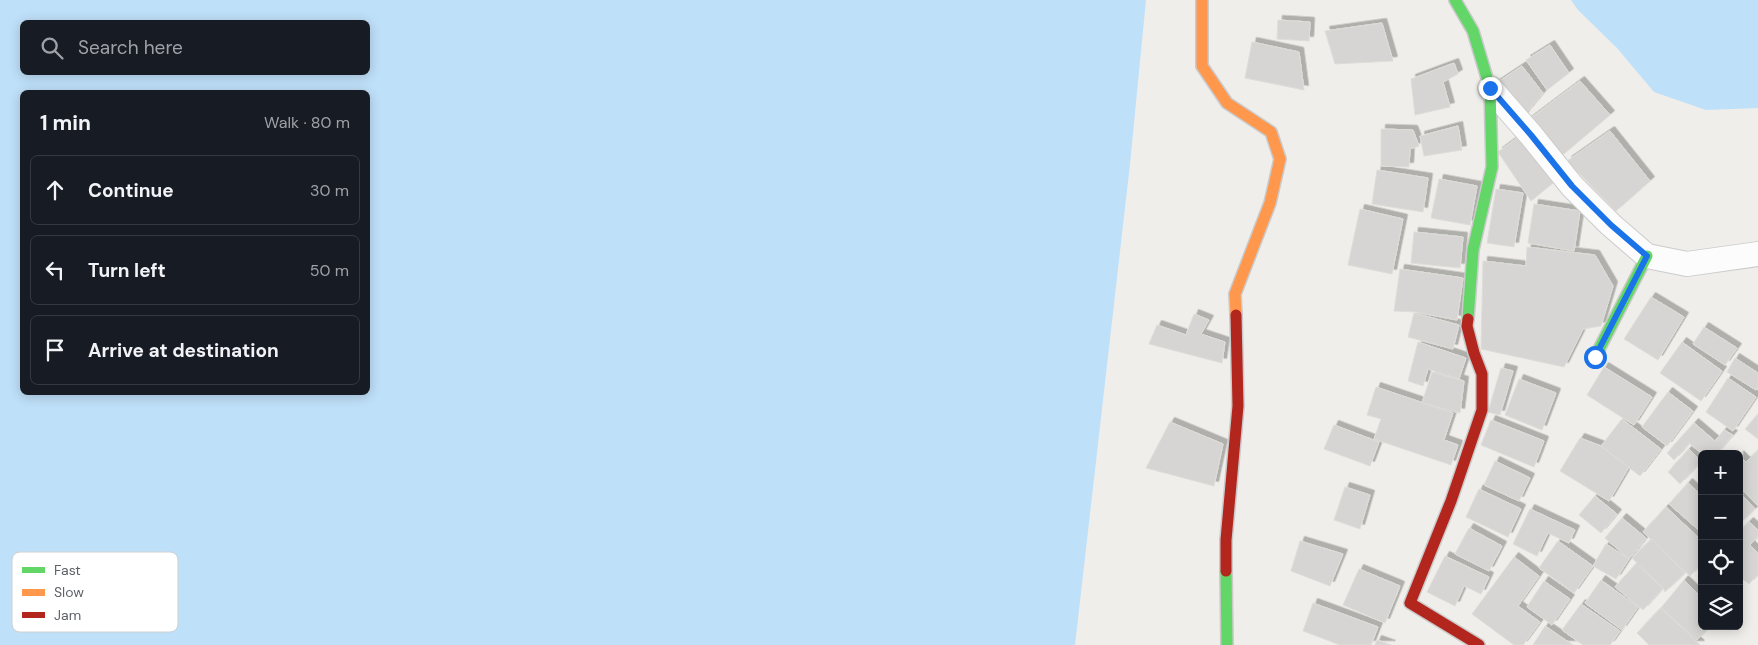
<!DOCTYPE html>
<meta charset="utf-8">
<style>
:root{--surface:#171b24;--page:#242831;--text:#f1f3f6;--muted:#9ea1a6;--line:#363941}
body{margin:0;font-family:"DM Sans",sans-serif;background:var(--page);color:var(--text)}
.controls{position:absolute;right:15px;bottom:15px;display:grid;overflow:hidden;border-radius:8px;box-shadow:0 2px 12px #0003}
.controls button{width:45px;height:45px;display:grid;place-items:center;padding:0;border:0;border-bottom:1px solid var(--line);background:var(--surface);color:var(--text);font:25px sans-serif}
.stop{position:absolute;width:15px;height:15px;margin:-11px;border:4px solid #1a73e8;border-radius:50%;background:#fff}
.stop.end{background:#1a73e8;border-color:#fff;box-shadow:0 1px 5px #0008}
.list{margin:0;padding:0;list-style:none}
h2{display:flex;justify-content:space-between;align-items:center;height:65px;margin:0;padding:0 20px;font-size:21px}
h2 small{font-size:16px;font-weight:400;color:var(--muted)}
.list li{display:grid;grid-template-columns:32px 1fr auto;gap:15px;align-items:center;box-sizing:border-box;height:70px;margin:0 10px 10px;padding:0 10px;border:1px solid var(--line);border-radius:8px}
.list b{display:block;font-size:19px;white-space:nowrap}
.list em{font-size:16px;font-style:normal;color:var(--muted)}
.icon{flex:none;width:28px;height:28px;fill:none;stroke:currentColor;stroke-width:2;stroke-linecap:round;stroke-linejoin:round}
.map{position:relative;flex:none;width:1758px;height:645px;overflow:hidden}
.search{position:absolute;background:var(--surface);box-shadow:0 2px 12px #0003;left:20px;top:20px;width:350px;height:55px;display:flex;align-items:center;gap:12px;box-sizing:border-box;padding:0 18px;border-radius:8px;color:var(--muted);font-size:19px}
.panel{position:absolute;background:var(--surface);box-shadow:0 2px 12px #0003;left:20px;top:90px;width:350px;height:305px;border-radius:8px}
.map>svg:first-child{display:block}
.water{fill:#bfe0f9;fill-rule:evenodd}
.building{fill:#d6d5d3;stroke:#deddd9;filter:url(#shadow)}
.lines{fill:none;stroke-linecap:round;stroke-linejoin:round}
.street-casing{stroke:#cbcccc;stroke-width:26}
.fast-casing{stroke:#cacacb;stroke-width:14}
.slow-casing{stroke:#cacacb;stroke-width:14}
.jam-casing{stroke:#cacacb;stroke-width:14}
.street{stroke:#fdfcfc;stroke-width:24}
.fast{stroke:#63d668;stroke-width:11}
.slow{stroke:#ff974d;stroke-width:11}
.jam{stroke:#b3261e;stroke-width:11}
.route{stroke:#1a73e8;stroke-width:6}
.key{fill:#fff;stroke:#cfd0d2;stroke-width:1}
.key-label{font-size:14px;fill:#5f6368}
</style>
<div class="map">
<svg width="1758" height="645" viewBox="0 0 1758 645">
<defs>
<filter id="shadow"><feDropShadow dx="4.5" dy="-4.5" stdDeviation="0" flood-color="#0004"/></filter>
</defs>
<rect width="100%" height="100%" fill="#efeeea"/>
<g class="water">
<path d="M0,0H1146L1130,164L1075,645H0ZM22,22H368V72H22ZM22,92H368V392H22Z"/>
<path d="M1571,0H1758V108L1706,110L1654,92L1617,48L1578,10Z"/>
</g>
<g class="building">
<path d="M1278,20L1310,22L1309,41L1277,39Z"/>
<path d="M1382,23L1393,61L1335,64L1325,31Z"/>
<path d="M1252,42L1299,52L1304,90L1245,78Z"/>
<path d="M1550,45L1569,73L1547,90L1526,60Z"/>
<path d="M1454,63L1458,74L1443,82L1450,107L1415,115L1411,79Z"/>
<path d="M1522,66L1543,93L1522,118L1495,84Z"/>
<path d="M1580,81L1610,115L1559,158L1527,121Z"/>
<path d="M1458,126L1462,150L1424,156L1420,136Z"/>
<path d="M1381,129L1413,130L1419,146L1410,149L1409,167L1381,166Z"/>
<path d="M1610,131L1650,181L1616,211L1567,161Z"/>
<path d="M1521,135L1558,179L1531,201L1498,152Z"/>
<path d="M1377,170L1428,178L1423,212L1372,204Z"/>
<path d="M1439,179L1477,186L1470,225L1431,218Z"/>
<path d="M1496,189L1523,193L1514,247L1487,243Z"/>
<path d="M1534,204L1580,211L1574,251L1528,243Z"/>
<path d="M1360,209L1403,219L1392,274L1348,265Z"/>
<path d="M1414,232L1463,237L1460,268L1411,263Z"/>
<path d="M1527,247L1595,255L1613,286L1601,326L1583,329L1564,367L1481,349L1483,261L1526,266Z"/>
<path d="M1400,269L1463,278L1457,320L1415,312L1394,311Z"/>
<path d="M1651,297L1684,317L1658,360L1624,339Z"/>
<path d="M1414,313L1459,325L1453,349L1408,337Z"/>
<path d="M1194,314L1209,320L1201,334L1225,342L1222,363L1149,344L1157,325L1186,335Z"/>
<path d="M1704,327L1737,348L1725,365L1693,344Z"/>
<path d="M1418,342L1466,358L1459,379L1428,369L1423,386L1408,381Z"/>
<path d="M1682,342L1722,371L1701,401L1660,373Z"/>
<path d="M1735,358L1758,373V387L1756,390L1727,372Z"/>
<path d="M1604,367L1652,397L1634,425L1587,395Z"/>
<path d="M1501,368L1513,371L1500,415L1488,412Z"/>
<path d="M1432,372L1464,381L1460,413L1422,403Z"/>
<path d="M1728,378L1756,397L1733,431L1706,412Z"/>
<path d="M1519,379L1556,393L1542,430L1505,415Z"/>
<path d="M1376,387L1453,413L1444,440L1458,445L1451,465L1374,439L1381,419L1367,415Z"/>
<path d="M1668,392L1693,411L1667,446L1642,427Z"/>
<path d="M1758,414V439L1745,429Z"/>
<path d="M1622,419L1661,449L1640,476L1601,446Z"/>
<path d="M1491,420L1544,441L1534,467L1481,445Z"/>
<path d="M1170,422L1223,444L1214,486L1146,468Z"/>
<path d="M1694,423L1715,441L1724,430L1733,435L1716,454H1702L1689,443L1674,460L1667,453Z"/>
<path d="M1334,425L1379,442L1370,466L1324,449Z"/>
<path d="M1580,438L1601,446L1629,467L1609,501L1560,471Z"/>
<path d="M1689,449L1701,461L1680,484L1668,472Z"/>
<path d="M1758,451V506L1739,486V455L1746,462Z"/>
<path d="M1495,461L1530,478L1519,501L1484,485Z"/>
<path d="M1688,483L1702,496V533L1669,504Z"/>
<path d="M1345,487L1370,495L1360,529L1334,520Z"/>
<path d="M1479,489L1521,509L1508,537L1466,517Z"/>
<path d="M1739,492L1755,509L1739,524Z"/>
<path d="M1595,496L1617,514L1601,533L1579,515Z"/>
<path d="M1666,507L1702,541V563L1690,576L1643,532Z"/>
<path d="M1530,509L1575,530L1569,543L1548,533L1537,556L1513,544Z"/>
<path d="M1622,518L1646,538L1629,559L1605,538Z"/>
<path d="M1749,522L1758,530V536L1750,545L1758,553V574L1749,584L1739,576V532Z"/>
<path d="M1469,528L1502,546L1489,571L1455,554Z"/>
<path d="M1652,539L1685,573L1665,592L1663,588L1632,558Z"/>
<path d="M1300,541L1343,554L1330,586L1291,571Z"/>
<path d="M1558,541L1593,566L1574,593L1539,568Z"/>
<path d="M1606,544L1629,559L1616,579L1593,566Z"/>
<path d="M1445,556L1489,577L1481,594L1464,586L1455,606L1427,592Z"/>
<path d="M1514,557L1539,576L1518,606L1540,622L1523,645H1514L1472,614Z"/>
<path d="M1636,564L1663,588L1643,610L1615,587Z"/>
<path d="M1359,569L1400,586L1385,623L1343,605Z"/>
<path d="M1601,580L1638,607L1622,630L1585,603Z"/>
<path d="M1684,580L1702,598V626H1710L1697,640L1661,608Z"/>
<path d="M1544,581L1570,599L1552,625L1527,607Z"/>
<path d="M1313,603L1378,627L1371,645H1340L1303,631Z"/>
<path d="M1581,604L1620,631L1610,645H1583L1562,630Z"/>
<path d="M1661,608L1700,645H1649L1637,633Z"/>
<path d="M1545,626L1573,645H1533Z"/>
<path d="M1377,640L1391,645H1375Z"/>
</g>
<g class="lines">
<defs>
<path id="street" d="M1490,88L1531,135L1572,186L1611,225L1647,256L1687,264L1758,254"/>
<g id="fast">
<path d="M1455,0L1473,31L1490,88L1492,167L1473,250L1468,319"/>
<path d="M1595,357L1647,256"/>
<path d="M1226,571L1227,645"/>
</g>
<path id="slow" d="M1202,0V66L1227,103L1271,132L1280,159L1270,203L1235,294L1236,315"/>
<g id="jam">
<path d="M1468,319L1467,326L1474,353L1482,374V410L1451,501L1410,603L1479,645"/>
<path d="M1226,571V540L1238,406L1236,315"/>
</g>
</defs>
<use href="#street" class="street-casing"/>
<use href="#fast" class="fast-casing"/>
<use href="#slow" class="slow-casing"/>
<use href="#jam" class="jam-casing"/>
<use href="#street" class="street"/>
<use href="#fast" class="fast"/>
<use href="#slow" class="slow"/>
<use href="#jam" class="jam"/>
</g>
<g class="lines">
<path class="route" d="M1490,88L1531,135L1572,186L1611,225L1647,256L1595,357"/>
</g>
<rect x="12" y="552" width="166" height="80" rx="8" class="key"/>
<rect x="22" y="567" width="23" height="6" fill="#63d668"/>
<rect x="22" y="589" width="23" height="7" fill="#ff974d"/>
<rect x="22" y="612" width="23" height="6" fill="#b3261e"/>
<g class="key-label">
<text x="54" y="575">Fast</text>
<text x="54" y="597">Slow</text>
<text x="54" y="620">Jam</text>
</g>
</svg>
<div class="controls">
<button>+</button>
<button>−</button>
<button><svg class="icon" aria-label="locate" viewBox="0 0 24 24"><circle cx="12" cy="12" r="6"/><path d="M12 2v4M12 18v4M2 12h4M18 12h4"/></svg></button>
<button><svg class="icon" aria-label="layers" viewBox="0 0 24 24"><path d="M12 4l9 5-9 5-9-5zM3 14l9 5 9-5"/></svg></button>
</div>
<div class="stop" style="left:1595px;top:357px"></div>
<div class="stop end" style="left:1490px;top:88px"></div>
<div class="search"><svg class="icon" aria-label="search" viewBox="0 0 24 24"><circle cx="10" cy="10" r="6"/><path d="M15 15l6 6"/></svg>Search here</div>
<section class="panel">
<h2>1 min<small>Walk · 80 m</small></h2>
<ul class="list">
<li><svg class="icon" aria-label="ahead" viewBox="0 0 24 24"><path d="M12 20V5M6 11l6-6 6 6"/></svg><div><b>Continue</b></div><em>30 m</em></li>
<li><svg class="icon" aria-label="left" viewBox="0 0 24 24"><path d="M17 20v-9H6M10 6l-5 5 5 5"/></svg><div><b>Turn left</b></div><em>50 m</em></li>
<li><svg class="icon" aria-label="arrive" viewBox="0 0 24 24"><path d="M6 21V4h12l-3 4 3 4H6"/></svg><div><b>Arrive at destination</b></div></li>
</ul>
</section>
</div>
